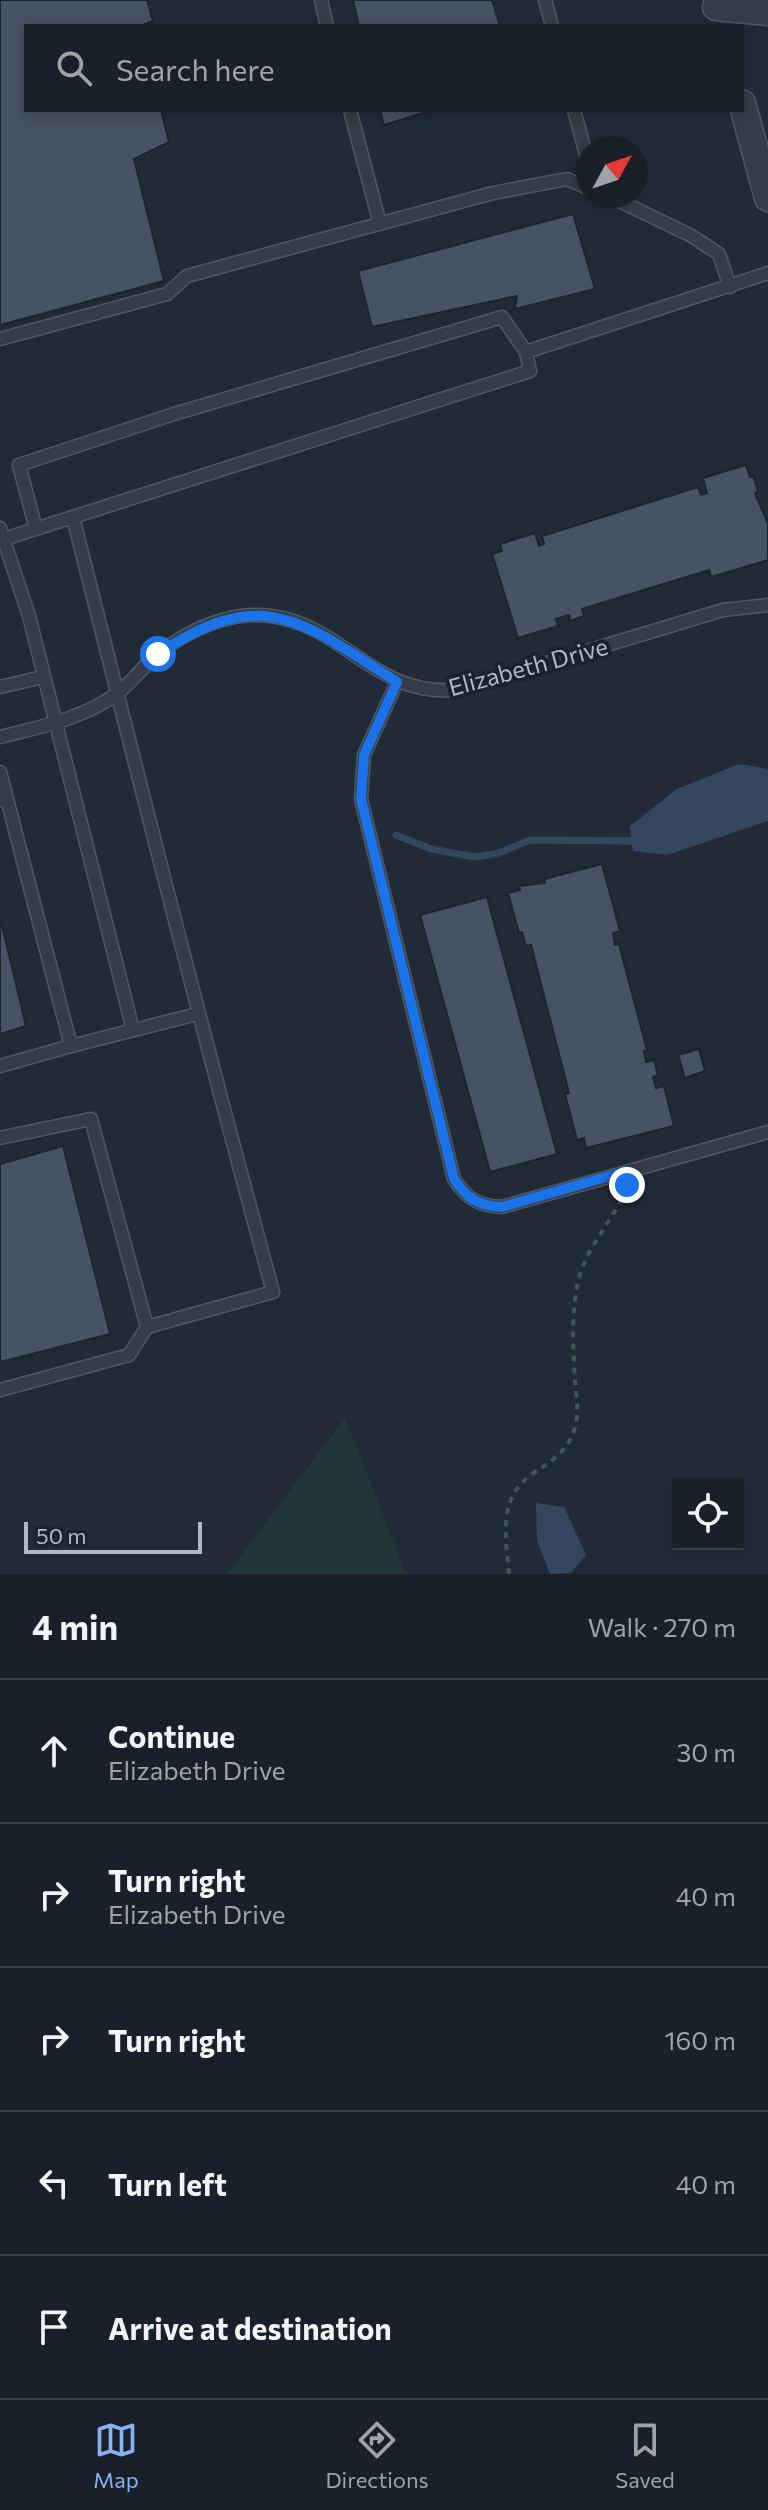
<!DOCTYPE html>
<meta charset="utf-8">
<style>
:root{--surface:#19202a;--page:#222832;--text:#f1f3f6;--muted:#9fa3a8;--line:#373e47;--accent:#85b1f5}
body{margin:0;font-family:Commissioner,sans-serif;background:var(--page);color:var(--text)}
.controls{position:absolute;right:24px;bottom:24px;display:grid;overflow:hidden;border-radius:0px;box-shadow:0 4px 12px #0003}
.controls button{width:72px;height:72px;display:grid;place-items:center;padding:0;border:0;border-bottom:2px solid var(--line);background:var(--surface);color:var(--text);font:40px sans-serif}
.compass{position:absolute;left:576px;top:136px;width:72px;height:72px;border-radius:50%;background:var(--surface);box-shadow:0 4px 12px #0003;rotate:50deg}
.scale{position:absolute;left:24px;bottom:20px;width:178px;box-sizing:border-box;padding-left:8px;border:4px solid #b0b8c5;border-top:0;font-size:22px;line-height:28px;white-space:nowrap;color:#b0b8c5;-webkit-text-stroke:6px #1a222d;paint-order:stroke}
.stop{position:absolute;width:24px;height:24px;margin:-18px;border:6px solid #1a73e8;border-radius:50%;background:#fff}
.stop.end{background:#1a73e8;border-color:#fff;box-shadow:0 2px 8px #0008}
.list{margin:0;padding:0;list-style:none}
h2{display:flex;justify-content:space-between;align-items:center;height:104px;margin:0;padding:0 32px;font-size:34px}
h2 small{font-size:26px;font-weight:400;color:var(--muted)}
.list li{display:grid;grid-template-columns:52px 1fr auto;gap:24px;align-items:center;box-sizing:border-box;height:144px;padding:0 32px;border-top:2px solid var(--line)}
.list b{display:block;font-size:30px;white-space:nowrap}
.list p{margin:0;font-size:26px;white-space:nowrap;color:var(--muted)}
.list em{font-size:26px;font-style:normal;color:var(--muted)}
.icon{flex:none;width:44px;height:44px;fill:none;stroke:currentColor;stroke-width:2;stroke-linecap:round;stroke-linejoin:round}
.map{position:relative;flex:none;width:768px;height:1574px;overflow:hidden}
.search{position:absolute;background:var(--surface);box-shadow:0 4px 12px #0003;left:24px;right:24px;top:24px;height:88px;display:flex;align-items:center;gap:20px;box-sizing:border-box;padding:0 28px;border-radius:0px;color:var(--muted);font-size:30px}
.sheet{height:824px;background:var(--surface)}
nav{display:flex;justify-content:space-around;align-items:center;box-sizing:border-box;height:112px;border-top:2px solid var(--line);background:var(--surface);font-size:22px;color:var(--muted)}
nav a{display:grid;justify-items:center;gap:4px}
nav .on{color:var(--accent)}
.map>svg:first-child{display:block}
.green{fill:#233739}
.water{fill:#35475f}
.lines{fill:none;stroke-linecap:round;stroke-linejoin:round}
.stream{stroke:#35475f;stroke-width:7}
.building{fill:#475262;stroke:#1c242f;stroke-width:2}
.lane-casing{stroke:#505863;stroke-width:15}
.street-casing{stroke:#505863;stroke-width:29}
.path{stroke:#415456;stroke-width:4;stroke-dasharray:6 6;stroke-linecap:butt}
.lane{stroke:#353d48;stroke-width:12}
.street{stroke:#353d48;stroke-width:26}
.route{stroke:#1a73e8;stroke-width:10}
.labels{text-anchor:middle;dominant-baseline:central;stroke-width:8;stroke-linejoin:round;paint-order:stroke}
.street-label{font-size:24px;fill:#b0b8c5;stroke:#1a222d}
</style>
<div class="map">
<svg width="768" height="1574" viewBox="0 0 768 1574">
<rect width="100%" height="100%" fill="#212b38"/>
<path class="green" d="M345,1418L406,1574H227Z"/>
<g class="water">
<path d="M739,764L768,769V821L667,855L633,851L630,826L677,789Z"/>
<path d="M536,1503L564,1507L586,1555L571,1573L550,1574L537,1541Z"/>
</g>
<g class="lines">
<path class="stream" d="M396,835L431,849L475,857L499,853L530,840L632,841"/>
</g>
<g class="building">
<path d="M0,0H147L153,21L140,26H26V110H161L169,142L134,159L164,281L0,325Z"/>
<path d="M353,0H492L500,26H359Z"/>
<path d="M380,110H433L384,125Z"/>
<path d="M573,214L595,289L515,309L517,296L372,327L358,271Z"/>
<path d="M746,465L750,477L753,476L758,491L755,493L768,524V560L711,577L709,570L582,609L584,616L570,621L569,615L556,619L558,626L518,638L492,554L502,551L500,544L535,533L539,546L544,544L542,536L698,487L701,495L707,493L703,478Z"/>
<path d="M602,864L620,931L613,933L615,945L619,944L647,1050L644,1051L646,1062L654,1060L658,1075L653,1077L656,1088L664,1086L674,1126L586,1148L584,1138L577,1140L565,1094L569,1093L531,945L526,946L522,932L519,933L508,893L520,890L519,886L545,883L544,879Z"/>
<path d="M487,897L557,1154L490,1172L420,915Z"/>
<path d="M0,917L26,1026L0,1034Z"/>
<path d="M699,1049L705,1071L685,1078L678,1055Z"/>
<path d="M63,1146L110,1334L0,1362V1164Z"/>
</g>
<g class="lines">
<defs>
<g id="lane">
<path d="M321,0L327,26"/>
<path d="M545,0L552,26"/>
<path d="M350,110L380,224"/>
<path d="M574,110L588,162"/>
<path d="M609,196L690,235L719,254L730,287"/>
<path d="M0,339L167,294L187,276L493,193L567,179L588,188"/>
<path d="M0,528L29,616L133,1030"/>
<path d="M36,529L19,465L174,414L502,317L526,352"/>
<path d="M4,539L530,371L526,352L768,273"/>
<path d="M397,682L364,755L361,799L454,1179C467,1199 479,1206 502,1207L768,1132"/>
<path d="M0,687L43,677"/>
<path d="M0,737C40,727 86,718 119,692C133,681 144,665 158,654C188,630 231,610 271,616C346,626 373,697 458,690L723,610L768,605"/>
<path d="M0,772L7,799L0,800"/>
<path d="M7,799L71,1046L197,1014"/>
<path d="M0,1066L71,1046"/>
<path d="M0,1138L91,1119L147,1327"/>
<path d="M0,1390L129,1355L147,1327L273,1292C203,1035 138,776 73,517"/>
</g>
<g id="street">
<path d="M716,7L768,12"/>
<path d="M742,103L768,198"/>
</g>
</defs>
<use href="#lane" class="lane-casing"/>
<use href="#street" class="street-casing"/>
<path class="path" d="M509,1574C507,1549 501,1519 513,1495C530,1464 567,1466 576,1423C579,1410 576,1394 575,1380C573,1349 571,1312 578,1282C586,1246 613,1222 626,1189"/>
<use href="#lane" class="lane"/>
<use href="#street" class="street"/>
</g>
<g class="lines">
<path class="route" d="M158,654C264,583 302,622 397,682L364,755L361,799L454,1179C467,1199 479,1206 502,1207L627,1171V1185"/>
</g>
<g class="labels">
<g class="street-label">
<text transform="translate(528 666) rotate(-15)">Elizabeth Drive</text>
</g>
</g>
</svg>
<div class="controls">
<button><svg class="icon" aria-label="locate" viewBox="0 0 24 24"><circle cx="12" cy="12" r="6"/><path d="M12 2v4M12 18v4M2 12h4M18 12h4"/></svg></button>
</div>
<svg class="compass" viewBox="-18 -18 36 36"><path d="M0-13l5 13h-10z" fill="#e53935"/><path d="M0 13l5-13h-10z" fill="#9fa3a8"/></svg>
<div class="scale">50 m</div>
<div class="stop" style="left:158px;top:654px"></div>
<div class="stop end" style="left:627px;top:1185px"></div>
<div class="search"><svg class="icon" aria-label="search" viewBox="0 0 24 24"><circle cx="10" cy="10" r="6"/><path d="M15 15l6 6"/></svg>Search here</div>
</div>
<section class="sheet">
<h2>4 min<small>Walk · 270 m</small></h2>
<ul class="list">
<li><svg class="icon" aria-label="ahead" viewBox="0 0 24 24"><path d="M12 20V5M6 11l6-6 6 6"/></svg><div><b>Continue</b><p>Elizabeth Drive</p></div><em>30 m</em></li>
<li><svg class="icon" aria-label="right" viewBox="0 0 24 24"><path d="M7 20v-9h11M14 6l5 5-5 5"/></svg><div><b>Turn right</b><p>Elizabeth Drive</p></div><em>40 m</em></li>
<li><svg class="icon" aria-label="right" viewBox="0 0 24 24"><path d="M7 20v-9h11M14 6l5 5-5 5"/></svg><div><b>Turn right</b></div><em>160 m</em></li>
<li><svg class="icon" aria-label="left" viewBox="0 0 24 24"><path d="M17 20v-9H6M10 6l-5 5 5 5"/></svg><div><b>Turn left</b></div><em>40 m</em></li>
<li><svg class="icon" aria-label="arrive" viewBox="0 0 24 24"><path d="M6 21V4h12l-3 4 3 4H6"/></svg><div><b>Arrive at destination</b></div></li>
</ul>
</section>
<nav>
<a class="on"><svg class="icon" aria-label="map" viewBox="0 0 24 24"><path d="M3 6l6-2 6 2 6-2v14l-6 2-6-2-6 2zM9 4v14M15 6v14"/></svg>Map</a>
<a><svg class="icon" aria-label="directions" viewBox="0 0 24 24"><path d="M12 3l9 9-9 9-9-9zM9 14v-3h6M13 9l2 2-2 2"/></svg>Directions</a>
<a><svg class="icon" aria-label="saved" viewBox="0 0 24 24"><path d="M7 4h10v16l-5-4-5 4z"/></svg>Saved</a>
</nav>
